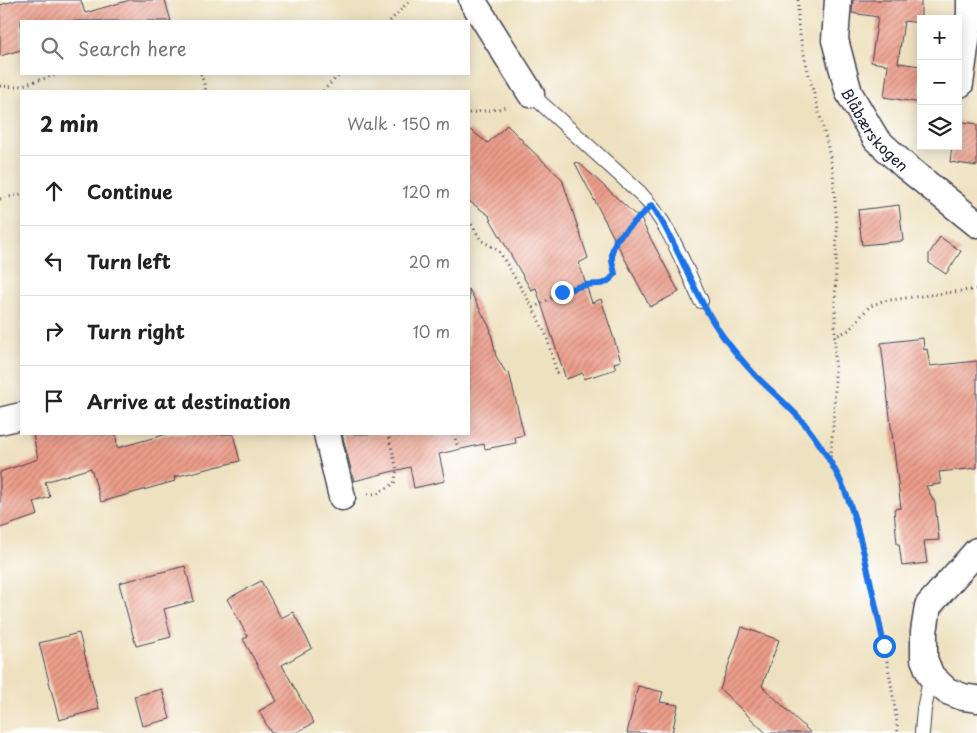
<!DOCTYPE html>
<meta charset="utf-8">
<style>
:root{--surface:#fff;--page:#f6f6f6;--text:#222;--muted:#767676;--line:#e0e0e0}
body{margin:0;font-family:"Playpen Sans",sans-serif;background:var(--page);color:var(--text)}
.controls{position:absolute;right:15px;top:15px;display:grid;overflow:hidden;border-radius:0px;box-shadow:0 2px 12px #0003}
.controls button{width:45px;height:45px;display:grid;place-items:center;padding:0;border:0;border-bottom:1px solid var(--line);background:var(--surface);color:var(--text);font:25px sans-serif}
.stop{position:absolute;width:15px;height:15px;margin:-11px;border:4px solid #1a73e8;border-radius:50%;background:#fff}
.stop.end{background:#1a73e8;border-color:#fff;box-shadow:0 1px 5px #0008}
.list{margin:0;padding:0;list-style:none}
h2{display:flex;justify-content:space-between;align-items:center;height:65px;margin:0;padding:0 20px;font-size:21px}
h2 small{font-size:16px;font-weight:400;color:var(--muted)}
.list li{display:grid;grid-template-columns:32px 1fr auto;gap:15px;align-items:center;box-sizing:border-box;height:70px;padding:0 20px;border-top:1px solid var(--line)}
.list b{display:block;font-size:19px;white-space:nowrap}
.list em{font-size:16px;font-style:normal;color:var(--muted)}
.icon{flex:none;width:28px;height:28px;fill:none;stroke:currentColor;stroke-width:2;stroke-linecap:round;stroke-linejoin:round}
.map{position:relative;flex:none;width:977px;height:733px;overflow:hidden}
.search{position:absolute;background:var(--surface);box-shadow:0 2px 12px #0003;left:20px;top:20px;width:450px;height:55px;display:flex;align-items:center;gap:12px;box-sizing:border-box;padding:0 18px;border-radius:0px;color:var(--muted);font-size:19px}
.panel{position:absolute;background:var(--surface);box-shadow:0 2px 12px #0003;left:20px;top:90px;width:450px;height:345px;border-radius:0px}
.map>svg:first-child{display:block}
.building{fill:url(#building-hatch)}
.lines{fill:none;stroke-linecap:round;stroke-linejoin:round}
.service-casing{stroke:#413f4f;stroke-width:16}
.minor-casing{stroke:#413f4f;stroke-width:29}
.path{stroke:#413f4f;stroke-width:3;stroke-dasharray:1 4;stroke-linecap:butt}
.service{stroke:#fff;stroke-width:14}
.minor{stroke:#fff;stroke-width:26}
.route{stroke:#1a73e8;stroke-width:6}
.labels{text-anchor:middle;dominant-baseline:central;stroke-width:5;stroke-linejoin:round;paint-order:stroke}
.street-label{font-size:15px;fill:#22223b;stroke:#fff}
</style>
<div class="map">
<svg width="977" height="733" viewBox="0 0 977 733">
<defs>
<pattern id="building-hatch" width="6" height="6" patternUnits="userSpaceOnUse" patternTransform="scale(1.25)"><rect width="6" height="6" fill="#ec9d8a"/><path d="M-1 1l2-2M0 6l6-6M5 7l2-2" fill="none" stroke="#bf8072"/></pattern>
</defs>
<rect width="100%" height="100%" fill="#fff"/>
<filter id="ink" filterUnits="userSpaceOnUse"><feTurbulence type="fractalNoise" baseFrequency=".02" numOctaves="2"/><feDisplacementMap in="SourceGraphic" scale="10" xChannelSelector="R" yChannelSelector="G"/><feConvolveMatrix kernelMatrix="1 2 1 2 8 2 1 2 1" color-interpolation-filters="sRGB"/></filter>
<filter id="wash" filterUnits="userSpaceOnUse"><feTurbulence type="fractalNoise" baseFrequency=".0096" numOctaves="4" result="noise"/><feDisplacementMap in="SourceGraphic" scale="20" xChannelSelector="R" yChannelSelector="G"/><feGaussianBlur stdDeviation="1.12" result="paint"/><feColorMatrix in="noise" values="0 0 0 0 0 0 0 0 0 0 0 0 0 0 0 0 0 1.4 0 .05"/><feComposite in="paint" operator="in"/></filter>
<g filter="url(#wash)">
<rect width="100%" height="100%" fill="#eee1c0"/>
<g id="blocks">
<g class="building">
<path d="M17,0H81L85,13L130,0H165L171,21H21V50L0,56V5Z"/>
<path d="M853,0H921V23L904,21L898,63L921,66V103L884,97L888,65L871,62L878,17L852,13Z"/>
<path d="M958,121L977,124V166L950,162L952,146H958Z"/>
<path d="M507,125L523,141V142L562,179L588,258L579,263L592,303L601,299L621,361L614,363L616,369L584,379L583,373L566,379L536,288L531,290L489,217L490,216L469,201V129L488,143Z"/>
<path d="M578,162L643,222V224L679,292L650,307L575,163Z"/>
<path d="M899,205L903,241L862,245L858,210Z"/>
<path d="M940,237L961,251L946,274L929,263V254Z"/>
<path d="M469,289L490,328L496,356L506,373L509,372L524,435L515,437L516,443L485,449L484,444L439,454L445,481L414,488L410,467L354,481L342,434H469Z"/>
<path d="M923,338L924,350L927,349L930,366L977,361V468L939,472L941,484L926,486L935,503L939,540L924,541L927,563L902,566L899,544H897L894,509L901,508L881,343Z"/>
<path d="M33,434H116L117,448L167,434H233L240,461L174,477L175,481L101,502L91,468L45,482L50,497L34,502L38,515L0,528V472L38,459Z"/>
<path d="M185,566L194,601L164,609L171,637L136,646L119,583Z"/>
<path d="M261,581L281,618L293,612L312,648L282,665L314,723L295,733H271L259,711L277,701L243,639L248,637L227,599Z"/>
<path d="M742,627L779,640L762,686L811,733H766L720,689Z"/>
<path d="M79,633L99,709L59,720L39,643Z"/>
<path d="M638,686L663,692L660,702L678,705L672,733H627Z"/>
<path d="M162,689L170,719L142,726L134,696Z"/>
</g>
</g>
</g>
<g filter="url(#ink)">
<use href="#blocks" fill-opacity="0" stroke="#413f4f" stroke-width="1"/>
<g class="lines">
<defs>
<g id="service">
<path d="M531,94L640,193C669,223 683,263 701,301"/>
<path d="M922,733L924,709L931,676"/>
</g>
<g id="minor">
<path d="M472,0L531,94"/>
<path id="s1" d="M838,0L835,40L849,93L876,139L905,166L977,224"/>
<path d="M960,84L970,13V0"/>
<path d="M0,421L21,416"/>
<path d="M327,434L342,497"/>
<path d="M977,551L928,606L924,632V659L931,676L947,691L963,697L977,699"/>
</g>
</defs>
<use href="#service" class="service-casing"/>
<use href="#minor" class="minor-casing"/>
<g class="path">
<path d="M798,0V24L802,46L809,75L827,143L833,173L835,201L837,231L835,301V390L833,426L830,461"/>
<path d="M390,21L410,0"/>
<path d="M201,74L206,91"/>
<path d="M0,86L16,87L59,74"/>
<path d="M323,91L340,74"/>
<path d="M469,113L498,109L508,106"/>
<path d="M0,199L21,194"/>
<path d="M469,220L481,240L499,251L533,308L546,335L558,376"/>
<path d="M533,308L562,292L585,285L601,284L609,281L615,274C608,245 616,240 636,220"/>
<path d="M712,318C724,339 739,358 756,375C776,396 799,414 816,439C828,457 841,478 848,499C861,533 868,570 876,606C885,648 893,690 898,733"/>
<path d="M834,337L849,330L869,307L882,301L977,289"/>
<path d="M454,434L458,448"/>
<path d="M368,494H376L394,484L397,470L388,434"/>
</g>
<use href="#service" class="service"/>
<use href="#minor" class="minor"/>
</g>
</g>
<g class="lines" filter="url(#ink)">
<path class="route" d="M562,292C570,290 578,286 586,285C600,283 605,287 615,274L612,261V252L616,240L652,205C679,246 693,294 722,335C732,349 744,363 756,376C773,393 792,408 807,427C822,446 840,476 848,499C855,517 859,535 864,554C871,584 878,615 884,646"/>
</g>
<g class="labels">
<g class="street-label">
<text stroke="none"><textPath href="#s1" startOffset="140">Blåbærskogen</textPath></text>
</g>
</g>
</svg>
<div class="controls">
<button>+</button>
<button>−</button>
<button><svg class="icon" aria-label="layers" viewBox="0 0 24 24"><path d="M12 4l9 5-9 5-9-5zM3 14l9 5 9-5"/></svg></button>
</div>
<div class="stop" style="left:884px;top:646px"></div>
<div class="stop end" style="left:562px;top:292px"></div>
<div class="search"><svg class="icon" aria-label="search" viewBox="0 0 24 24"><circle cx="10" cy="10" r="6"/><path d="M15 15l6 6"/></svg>Search here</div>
<section class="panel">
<h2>2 min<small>Walk · 150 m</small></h2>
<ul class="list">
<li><svg class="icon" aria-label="ahead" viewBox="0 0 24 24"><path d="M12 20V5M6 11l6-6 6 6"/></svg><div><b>Continue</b></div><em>120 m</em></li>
<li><svg class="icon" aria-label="left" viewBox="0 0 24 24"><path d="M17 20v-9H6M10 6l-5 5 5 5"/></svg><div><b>Turn left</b></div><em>20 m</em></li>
<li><svg class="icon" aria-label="right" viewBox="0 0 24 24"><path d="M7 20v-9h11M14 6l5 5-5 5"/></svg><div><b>Turn right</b></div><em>10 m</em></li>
<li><svg class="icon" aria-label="arrive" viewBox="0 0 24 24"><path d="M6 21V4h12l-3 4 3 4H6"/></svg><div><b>Arrive at destination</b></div></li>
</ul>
</section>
</div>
